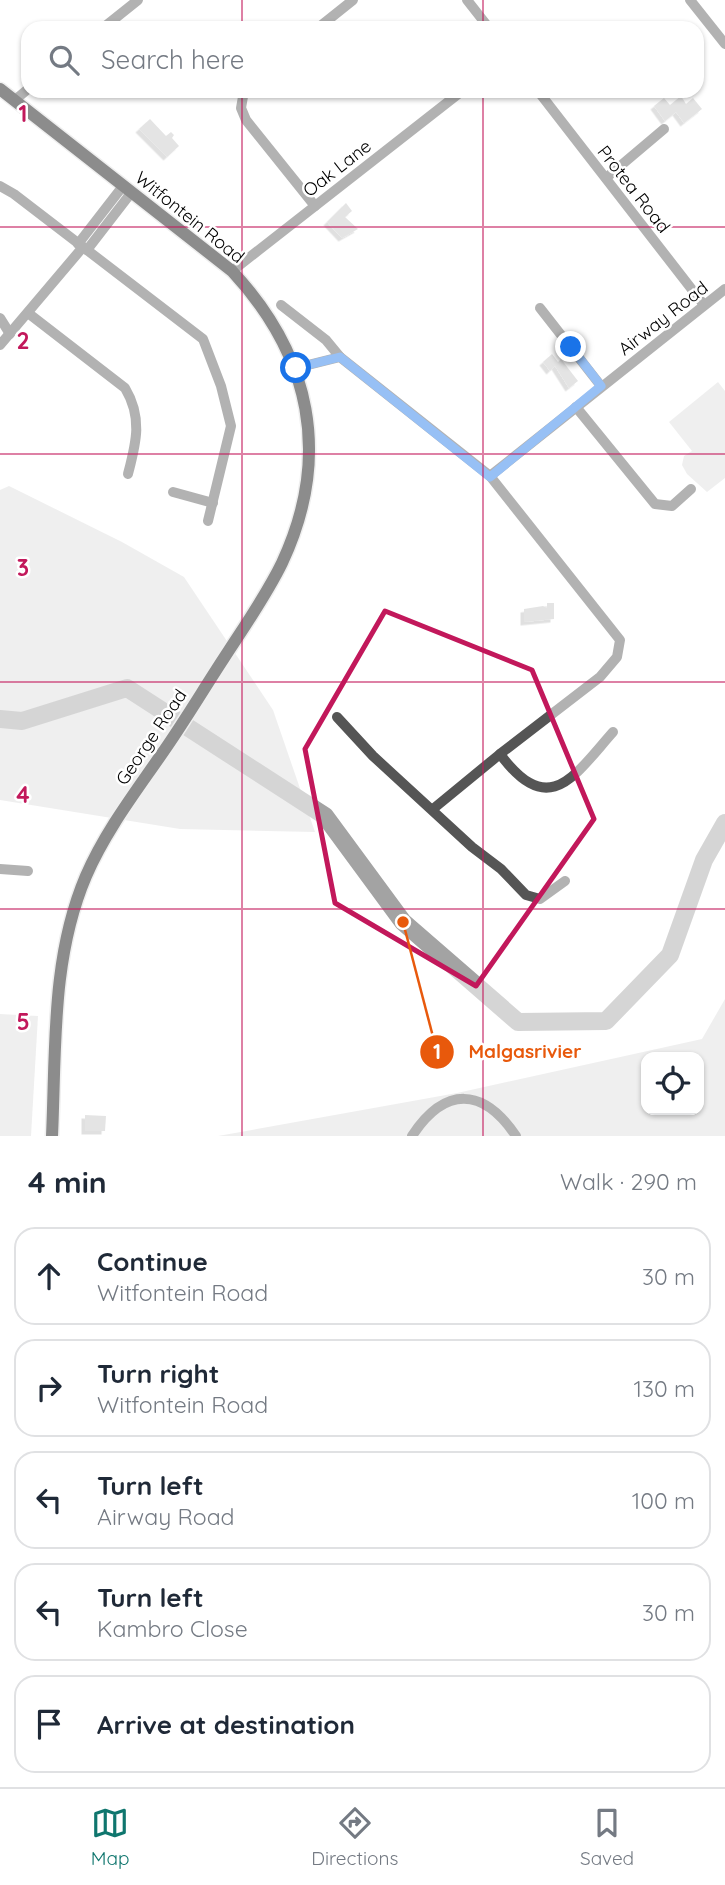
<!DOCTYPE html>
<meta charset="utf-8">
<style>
:root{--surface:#fff;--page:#f2f2f3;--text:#1f2937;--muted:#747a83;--line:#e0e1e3;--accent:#0f766e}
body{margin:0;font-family:Quicksand,sans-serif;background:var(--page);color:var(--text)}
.controls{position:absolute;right:21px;bottom:21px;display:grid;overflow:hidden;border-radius:14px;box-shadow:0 2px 5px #0004}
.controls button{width:63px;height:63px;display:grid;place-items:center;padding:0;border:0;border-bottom:2px solid var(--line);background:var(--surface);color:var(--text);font:35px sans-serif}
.stop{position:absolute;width:21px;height:21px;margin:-16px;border:5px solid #1a73e8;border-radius:50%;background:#fff}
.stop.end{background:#1a73e8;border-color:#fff;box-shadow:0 2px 7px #0008}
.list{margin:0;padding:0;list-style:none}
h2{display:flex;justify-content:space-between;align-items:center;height:91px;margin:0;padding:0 28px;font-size:30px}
h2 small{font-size:23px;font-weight:400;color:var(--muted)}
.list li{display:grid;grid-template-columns:46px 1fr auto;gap:21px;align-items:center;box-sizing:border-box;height:98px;margin:0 14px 14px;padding:0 14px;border:2px solid var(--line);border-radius:21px}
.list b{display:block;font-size:26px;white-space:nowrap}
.list p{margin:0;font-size:23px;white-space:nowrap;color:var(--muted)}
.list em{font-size:23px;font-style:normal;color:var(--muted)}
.icon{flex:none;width:38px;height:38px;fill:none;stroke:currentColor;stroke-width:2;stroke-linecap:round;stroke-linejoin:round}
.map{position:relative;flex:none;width:725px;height:1136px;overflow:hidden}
.search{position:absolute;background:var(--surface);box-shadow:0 2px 5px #0004;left:21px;right:21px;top:21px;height:77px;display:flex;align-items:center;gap:18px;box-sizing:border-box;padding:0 24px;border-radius:21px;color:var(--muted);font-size:26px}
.sheet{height:651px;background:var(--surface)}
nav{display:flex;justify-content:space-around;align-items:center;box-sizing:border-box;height:98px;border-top:2px solid var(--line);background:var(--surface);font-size:19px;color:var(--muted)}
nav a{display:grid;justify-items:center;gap:4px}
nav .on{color:var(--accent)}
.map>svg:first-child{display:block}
.green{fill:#dcdcdc;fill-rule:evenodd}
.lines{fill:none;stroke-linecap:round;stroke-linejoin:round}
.river{stroke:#a3a3a3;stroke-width:18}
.building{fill:#c4c4c4;filter:url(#shadow)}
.major-casing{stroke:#dbdbdb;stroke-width:15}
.minor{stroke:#555;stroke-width:10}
.major{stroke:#000;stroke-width:12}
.route{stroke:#1a73e8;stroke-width:9}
.marked{fill:none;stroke:#c2185b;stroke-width:5;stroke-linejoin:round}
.grid{fill:none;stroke:#c2185b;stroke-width:2;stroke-opacity:0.55}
.labels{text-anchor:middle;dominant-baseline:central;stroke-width:5;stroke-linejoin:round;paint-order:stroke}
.street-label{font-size:18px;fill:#000;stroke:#fff}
.grid-label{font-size:23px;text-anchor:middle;font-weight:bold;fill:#c2185b;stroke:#fff;stroke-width:5;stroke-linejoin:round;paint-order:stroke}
.leader{fill:none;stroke:#e8590c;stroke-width:2.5}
.callout-dot{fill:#e8590c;stroke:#fff;stroke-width:2.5}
.mark-label{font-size:21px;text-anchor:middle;font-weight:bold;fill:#fff}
.callout-label{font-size:19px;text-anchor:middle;font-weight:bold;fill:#e8590c;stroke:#fff;stroke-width:5;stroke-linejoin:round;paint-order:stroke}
</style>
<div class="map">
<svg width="725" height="1136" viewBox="0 0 725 1136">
<defs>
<filter id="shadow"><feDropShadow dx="-3.5" dy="3.5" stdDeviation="0" flood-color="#0004"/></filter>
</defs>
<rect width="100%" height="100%" fill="#fff"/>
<g class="green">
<path d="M718,382L725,391V478L707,492L687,474L682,465L684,456L692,451L669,422Z"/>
<path d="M9,486L122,542L184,577L273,710L315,832L180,829L0,800V490Z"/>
<path d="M725,999V1136H218L457,1093L702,1039ZM646,1057H699V1110H646Z"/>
<path d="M0,1014L38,1016L31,1136H0Z"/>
</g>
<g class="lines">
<path class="river" d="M0,719L22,721L127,688L325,816L403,922L518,1022L606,1021L670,955L704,860L725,823"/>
</g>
<g class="building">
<path d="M681,96L686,104L693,98L702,109L684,123L676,112L665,121L654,106L664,98L670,105Z"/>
<path d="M150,119L166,136L171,132L174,135L172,138L179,146L167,157L139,129Z"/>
<path d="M346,203L352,211L345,217L358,229L342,238L327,222Z"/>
<path d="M552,354L558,362L561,359L578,381L569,388L555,366L550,371L543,362Z"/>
<path d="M547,603H554V619L524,622V609L543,606L547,608Z"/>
<path d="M85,1115L106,1116L105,1131H85Z"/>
</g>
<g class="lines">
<defs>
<path id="major" d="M0,89L232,271C311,356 332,456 282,563C266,596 244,627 224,658C203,690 183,724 161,755C134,794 105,832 86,876C51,958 56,1049 52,1136"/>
</defs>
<use href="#major" class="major-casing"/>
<g class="minor">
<path d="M467,0L489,28"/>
<path d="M690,0L725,44"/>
<path d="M103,28L138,0"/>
<path d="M318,28L353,0"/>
<path d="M244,91L241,108L246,120L315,206"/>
<path d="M538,91L704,305"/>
<path d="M15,100L28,89"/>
<path d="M606,178L664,129"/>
<path d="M0,186L14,194L203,339L221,386L231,426L208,521"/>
<path d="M78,244L123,186"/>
<path d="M87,250L131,193"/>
<path d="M232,271L462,91"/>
<path d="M281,305L326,340L340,357"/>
<path d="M540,308L601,386"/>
<path d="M28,313L125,388C143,418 136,443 128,474"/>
<path d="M0,318L10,334"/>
<path d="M0,345L83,247"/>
<path d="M296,368L340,357L490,476L620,640L617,657L600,677L500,754"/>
<path d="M576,407L655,504L672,506L691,489"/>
<path d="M490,476L725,289"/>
<path d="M173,492L213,503"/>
<path d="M337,717L373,756L472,847L501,869L526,895L540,899L565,881"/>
<path d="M433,809L500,754C549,820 574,776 613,732"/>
<path d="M0,869L28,871"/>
<path d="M412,1136C445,1086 483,1087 516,1136"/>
</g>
<use href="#major" class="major"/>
</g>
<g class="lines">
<path class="route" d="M296,368L340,357L490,477L601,386L571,347"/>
</g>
<path d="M0 0H725V1136H0ZM385,611L532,670L594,819L476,986L335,903L305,749Z" fill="#fff" fill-opacity=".55" fill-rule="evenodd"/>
<path class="marked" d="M385,611L532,670L594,819L476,986L335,903L305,749Z"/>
<path class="grid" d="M242,0V28M483,0V28M242,91V1136M483,91V1136M0,227H725M0,454H725M0,682H725M0,909H725"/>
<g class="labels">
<g class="street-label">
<text transform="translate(337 168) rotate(-38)">Oak Lane</text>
<text transform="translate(634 189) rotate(52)">Protea Road</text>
<text transform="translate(190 217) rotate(39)">Witfontein Road</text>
<text transform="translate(663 318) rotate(-38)">Airway Road</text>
<text transform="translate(151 737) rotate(-56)">George Road</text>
</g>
</g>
<g class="grid-label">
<text x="23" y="122">1</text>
<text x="23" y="349">2</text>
<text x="23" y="576">3</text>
<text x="23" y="803">4</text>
<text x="23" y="1030">5</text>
</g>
<path class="leader" d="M403 922L437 1052"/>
<g class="callout-dot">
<circle cx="403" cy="922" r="7"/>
<circle cx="437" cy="1052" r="18"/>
</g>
<g class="mark-label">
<text x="437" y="1059">1</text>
</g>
<g class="callout-label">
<text x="525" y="1058">Malgasrivier</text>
</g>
</svg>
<div class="controls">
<button><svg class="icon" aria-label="locate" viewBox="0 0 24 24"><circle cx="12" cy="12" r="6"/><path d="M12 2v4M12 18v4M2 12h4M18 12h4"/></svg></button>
</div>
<div class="stop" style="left:296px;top:368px"></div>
<div class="stop end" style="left:571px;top:347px"></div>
<div class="search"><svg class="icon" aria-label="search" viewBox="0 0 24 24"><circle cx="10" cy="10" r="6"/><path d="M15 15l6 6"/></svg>Search here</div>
</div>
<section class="sheet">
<h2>4 min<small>Walk · 290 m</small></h2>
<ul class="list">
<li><svg class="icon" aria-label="ahead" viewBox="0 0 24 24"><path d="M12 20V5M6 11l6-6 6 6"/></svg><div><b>Continue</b><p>Witfontein Road</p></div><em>30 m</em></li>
<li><svg class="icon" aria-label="right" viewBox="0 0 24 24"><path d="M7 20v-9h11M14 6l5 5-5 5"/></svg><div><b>Turn right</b><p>Witfontein Road</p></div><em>130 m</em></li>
<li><svg class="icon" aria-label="left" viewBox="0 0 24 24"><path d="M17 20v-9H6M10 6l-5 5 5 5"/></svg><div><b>Turn left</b><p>Airway Road</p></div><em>100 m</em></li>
<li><svg class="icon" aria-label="left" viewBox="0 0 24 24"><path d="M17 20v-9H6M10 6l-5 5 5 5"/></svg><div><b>Turn left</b><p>Kambro Close</p></div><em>30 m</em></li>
<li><svg class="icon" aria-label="arrive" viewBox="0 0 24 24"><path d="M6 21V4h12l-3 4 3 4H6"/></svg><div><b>Arrive at destination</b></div></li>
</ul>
</section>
<nav>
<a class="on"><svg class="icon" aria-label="map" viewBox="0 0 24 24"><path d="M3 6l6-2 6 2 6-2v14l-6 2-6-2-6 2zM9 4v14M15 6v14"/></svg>Map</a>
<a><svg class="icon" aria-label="directions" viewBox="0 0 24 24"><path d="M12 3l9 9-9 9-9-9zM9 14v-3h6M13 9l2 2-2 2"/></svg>Directions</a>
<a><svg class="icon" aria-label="saved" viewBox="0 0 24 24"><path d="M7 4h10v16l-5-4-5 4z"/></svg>Saved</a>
</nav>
